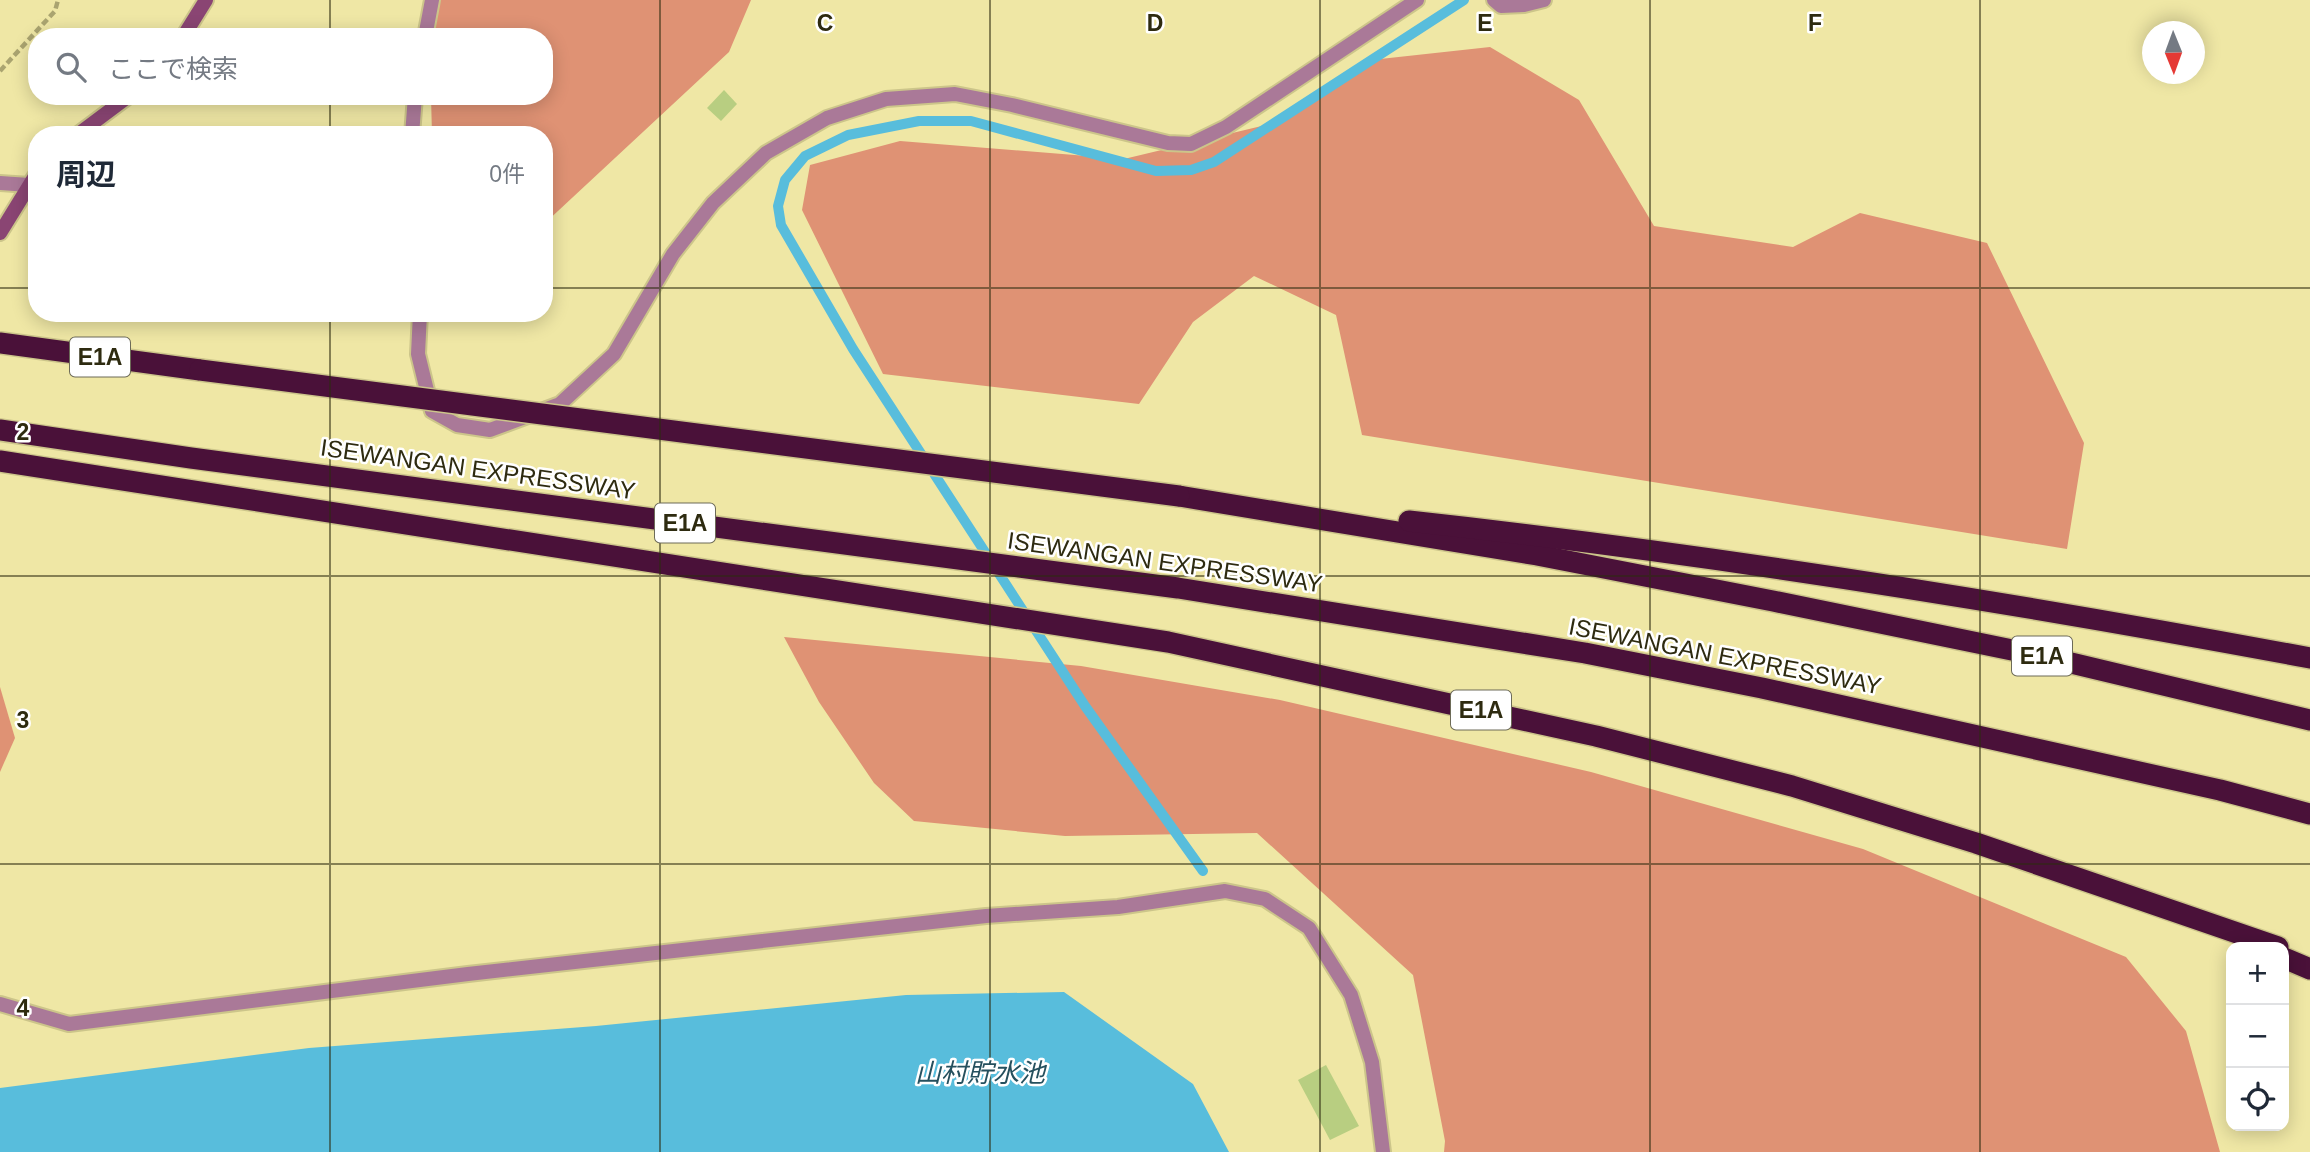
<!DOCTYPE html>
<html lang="ja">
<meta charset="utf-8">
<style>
:root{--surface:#fff;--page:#f2f2f3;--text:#1f2937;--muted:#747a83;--line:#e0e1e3}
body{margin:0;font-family:Helvetica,"Noto Sans JP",sans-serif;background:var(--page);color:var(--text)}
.controls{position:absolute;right:21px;bottom:21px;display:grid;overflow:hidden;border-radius:14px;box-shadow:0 4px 18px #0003}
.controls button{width:63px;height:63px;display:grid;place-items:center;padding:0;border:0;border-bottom:2px solid var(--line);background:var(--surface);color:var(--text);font:35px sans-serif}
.compass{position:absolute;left:2142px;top:21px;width:63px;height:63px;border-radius:50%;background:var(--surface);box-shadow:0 4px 18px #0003;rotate:179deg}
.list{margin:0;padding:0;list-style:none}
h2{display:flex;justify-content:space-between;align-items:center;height:91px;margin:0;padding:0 28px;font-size:30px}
h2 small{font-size:23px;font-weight:400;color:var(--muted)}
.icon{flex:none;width:38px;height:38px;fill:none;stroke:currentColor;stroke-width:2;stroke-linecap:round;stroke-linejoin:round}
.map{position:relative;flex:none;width:2310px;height:1152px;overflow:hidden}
.search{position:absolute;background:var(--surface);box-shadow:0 4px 18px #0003;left:28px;top:28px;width:525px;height:77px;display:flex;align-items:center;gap:18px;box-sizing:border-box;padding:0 24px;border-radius:28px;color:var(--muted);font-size:26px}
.panel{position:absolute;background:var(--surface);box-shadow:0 4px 18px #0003;left:28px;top:126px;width:525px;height:196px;border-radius:28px}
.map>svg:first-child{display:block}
.forest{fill:#df9274}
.water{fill:#58bddc}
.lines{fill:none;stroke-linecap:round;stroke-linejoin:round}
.stream{stroke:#58bddc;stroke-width:10}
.building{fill:#b8ce81}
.street-casing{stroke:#ccc58a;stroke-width:18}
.secondary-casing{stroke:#ccc58a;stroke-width:18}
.highway-casing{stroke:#ccc58a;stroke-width:24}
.path{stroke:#aaa470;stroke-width:4.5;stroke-dasharray:7 3.5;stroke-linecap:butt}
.street{stroke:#aa7998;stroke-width:14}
.secondary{stroke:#8a4573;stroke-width:14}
.highway{stroke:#4a1139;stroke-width:21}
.highway-bridge-casing{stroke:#ccc58a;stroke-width:24;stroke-linecap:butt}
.highway-bridge{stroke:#4a1139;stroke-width:21}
.grid{fill:none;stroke:#2e2b10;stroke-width:2;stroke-opacity:0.55}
.labels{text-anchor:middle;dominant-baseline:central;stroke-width:5;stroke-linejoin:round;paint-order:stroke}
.shield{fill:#fff;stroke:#6d6b58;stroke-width:2}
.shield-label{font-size:23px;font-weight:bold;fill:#2e2b10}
.street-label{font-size:24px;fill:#2e2b10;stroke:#fff}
.water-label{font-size:26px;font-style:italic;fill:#25505e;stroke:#fff}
.grid-label{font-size:23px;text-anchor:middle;font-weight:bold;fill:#2e2b10;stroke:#fff;stroke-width:5;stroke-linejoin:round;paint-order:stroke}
</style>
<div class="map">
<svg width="2310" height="1152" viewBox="0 0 2310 1152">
<rect width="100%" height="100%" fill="#efe7a5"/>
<g class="forest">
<path d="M428,0H751L729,52L544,224V135H432L431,96H544V37H429Z"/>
<path d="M1490,47L1579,100L1654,226L1793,247L1860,213L1987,243L2084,443L2067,549L1362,435L1336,315L1254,276L1193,322L1139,404L883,374L802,210L810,165L900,141L1124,159L1278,122L1371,60Z"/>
<path d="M784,637L1081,666L1280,700L1591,772L1863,849L2126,957L2186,1031L2220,1152H1444L1445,1141L1413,975L1257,833L1065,836L914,821L874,783L819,702Z"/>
<path d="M0,687L15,738L0,772Z"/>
</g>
<path class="water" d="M1064,992L1193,1084L1229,1152H0V1088L309,1048L596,1026L906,995Z"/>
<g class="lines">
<path class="stream" d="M1203,871L1085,706L853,349L781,225L778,206L785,180L805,156L848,135L919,121H971L1156,171L1191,170L1214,162L1464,0"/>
</g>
<g class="building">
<path d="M724,90L737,104L721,121L707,108Z"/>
<path d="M1326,1065L1359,1126L1330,1140L1298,1080Z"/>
</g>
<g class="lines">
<defs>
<g id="street">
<path d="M1494,0L1501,6L1524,5L1544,0"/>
<path d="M425,37L432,0"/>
<path d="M412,135L415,96"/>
<path d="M0,183L29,185"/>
<path d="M420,313L418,354L432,411L457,425L490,430L560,404L614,354L673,254L713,203L766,153L827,118L886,99L955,94L1012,105L1168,143L1191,144L1226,127L1417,0"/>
<path d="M0,1004L69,1024L468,974L986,916L1118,907L1225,891L1265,899L1309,928L1351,995L1372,1062L1383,1152"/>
</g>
<g id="secondary">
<path d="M183,37L206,0"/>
<path d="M77,135L129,96"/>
<path d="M0,233L37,173"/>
</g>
<g id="highway">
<path d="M0,343L200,370"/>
<path d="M0,430L191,458L1178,588L1585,653L1762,688L2220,790L2310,814"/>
<path d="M0,461L1168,642L1596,736L1792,786L1976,843L2278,947"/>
<path d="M1179,496L1537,555L1773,601L2046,657L2310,720"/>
<path d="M1409,521C1712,554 2011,602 2310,658"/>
<path d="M2284,958L2310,969"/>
</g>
</defs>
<use href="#street" class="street-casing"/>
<use href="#secondary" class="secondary-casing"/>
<use href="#highway" class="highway-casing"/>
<path class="path" d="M0,71L55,11L58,0"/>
<use href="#street" class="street"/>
<use href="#secondary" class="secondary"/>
<use href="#highway" class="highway"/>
<defs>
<path id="highway-bridge" d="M200,370L1179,496"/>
</defs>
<use href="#highway-bridge" class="highway-bridge-casing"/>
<use href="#highway-bridge" class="highway-bridge"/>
</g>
<path class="grid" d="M330,0V37M660,0V1152M990,0V1152M1320,0V1152M1650,0V1152M1980,0V1152M330,96V135M0,288H37M544,288H2310M330,313V1152M0,576H2310M0,864H2310"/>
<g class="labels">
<g class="shield">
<rect x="70" y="337.5" width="60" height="39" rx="5"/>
<rect x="655" y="503.5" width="60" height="39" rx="5"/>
<rect x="2012" y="636.5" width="60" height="39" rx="5"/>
<rect x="1451" y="690.5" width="60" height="39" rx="5"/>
</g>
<g class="shield-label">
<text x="100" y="357">E1A</text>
<text x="685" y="523">E1A</text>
<text x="2042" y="656">E1A</text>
<text x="1481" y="710">E1A</text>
</g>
<g class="street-label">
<text transform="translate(478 469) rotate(8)">ISEWANGAN EXPRESSWAY</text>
<text transform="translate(1165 562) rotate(8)">ISEWANGAN EXPRESSWAY</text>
<text transform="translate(1725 656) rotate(11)">ISEWANGAN EXPRESSWAY</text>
</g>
<g class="water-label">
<text x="980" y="1073">山村貯水池</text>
</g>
</g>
<g class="grid-label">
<text x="825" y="31">C</text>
<text x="1155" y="31">D</text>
<text x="1485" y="31">E</text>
<text x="1815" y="31">F</text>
<text x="23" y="440">2</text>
<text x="23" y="728">3</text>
<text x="23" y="1016">4</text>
</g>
</svg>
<div class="controls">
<button>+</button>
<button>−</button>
<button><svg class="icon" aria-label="locate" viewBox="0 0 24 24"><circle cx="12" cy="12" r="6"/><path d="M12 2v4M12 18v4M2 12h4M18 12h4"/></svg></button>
</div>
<svg class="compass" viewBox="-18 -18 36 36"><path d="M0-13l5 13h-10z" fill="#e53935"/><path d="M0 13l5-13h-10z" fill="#747a83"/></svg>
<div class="search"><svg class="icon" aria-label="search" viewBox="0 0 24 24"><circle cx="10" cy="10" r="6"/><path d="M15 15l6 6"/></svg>ここで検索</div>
<section class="panel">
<h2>周辺<small>0件</small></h2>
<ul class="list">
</ul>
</section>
</div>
